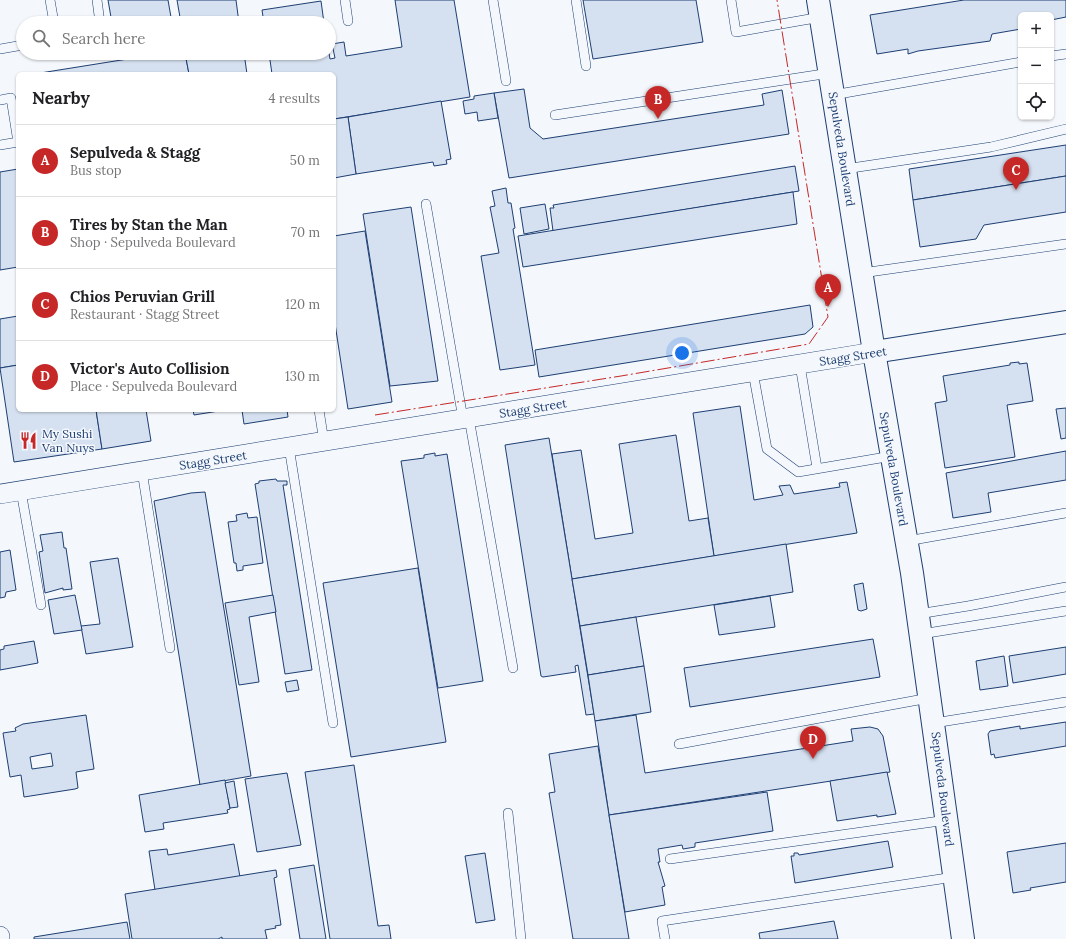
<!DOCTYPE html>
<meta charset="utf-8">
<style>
:root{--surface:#fff;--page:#f2f2f2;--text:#202124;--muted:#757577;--line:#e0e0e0;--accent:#c62828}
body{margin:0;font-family:Lora,serif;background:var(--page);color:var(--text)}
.controls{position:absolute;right:12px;top:12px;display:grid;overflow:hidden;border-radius:6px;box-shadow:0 1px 3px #0004}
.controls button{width:36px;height:36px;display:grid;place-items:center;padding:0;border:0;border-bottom:1px solid var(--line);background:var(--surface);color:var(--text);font:20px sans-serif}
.you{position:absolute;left:682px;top:353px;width:14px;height:14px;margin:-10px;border:3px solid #fff;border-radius:50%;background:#1a73e8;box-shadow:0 0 0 6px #1a73e833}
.badge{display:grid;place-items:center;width:26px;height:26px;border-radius:50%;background:var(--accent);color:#fff;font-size:13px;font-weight:700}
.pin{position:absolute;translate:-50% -33px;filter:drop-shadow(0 1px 2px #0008)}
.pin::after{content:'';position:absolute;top:21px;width:14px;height:12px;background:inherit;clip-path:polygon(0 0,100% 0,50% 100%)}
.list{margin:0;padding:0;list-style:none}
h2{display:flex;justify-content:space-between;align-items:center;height:52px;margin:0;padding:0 16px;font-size:17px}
h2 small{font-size:13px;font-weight:400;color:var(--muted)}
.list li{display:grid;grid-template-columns:26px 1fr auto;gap:12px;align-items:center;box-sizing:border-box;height:72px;padding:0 16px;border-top:1px solid var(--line)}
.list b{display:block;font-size:15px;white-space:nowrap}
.list p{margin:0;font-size:13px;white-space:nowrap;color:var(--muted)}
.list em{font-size:13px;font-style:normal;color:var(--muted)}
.icon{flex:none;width:22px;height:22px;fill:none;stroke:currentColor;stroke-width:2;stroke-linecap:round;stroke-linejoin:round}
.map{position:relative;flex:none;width:1066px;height:939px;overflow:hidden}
.search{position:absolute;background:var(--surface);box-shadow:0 1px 3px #0004;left:16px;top:16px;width:320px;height:44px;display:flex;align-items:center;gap:10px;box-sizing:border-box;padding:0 14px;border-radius:22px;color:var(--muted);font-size:15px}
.panel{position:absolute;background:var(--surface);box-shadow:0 1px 3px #0004;left:16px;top:72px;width:320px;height:340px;border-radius:6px}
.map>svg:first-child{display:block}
.building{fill:#d5e0f0;stroke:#1d3f73;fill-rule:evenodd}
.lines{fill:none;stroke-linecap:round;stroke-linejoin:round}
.service-casing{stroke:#1d3f73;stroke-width:10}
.minor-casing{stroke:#1d3f73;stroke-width:20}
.tertiary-casing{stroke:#1d3f73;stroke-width:24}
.primary-casing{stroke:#1d3f73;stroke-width:24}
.service{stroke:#f4f7fb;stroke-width:9}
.minor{stroke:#f4f7fb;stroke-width:19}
.tertiary{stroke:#f4f7fb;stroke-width:22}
.primary{stroke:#f4f7fb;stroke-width:22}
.power{stroke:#c62828;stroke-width:1;stroke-dasharray:14 3 2 3;stroke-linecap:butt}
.labels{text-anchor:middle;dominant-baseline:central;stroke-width:3;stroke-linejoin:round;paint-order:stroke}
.street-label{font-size:12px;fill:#1d3f73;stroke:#f4f7fb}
.poi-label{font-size:12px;fill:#1d3f73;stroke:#f4f7fb;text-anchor:start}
</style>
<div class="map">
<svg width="1066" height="939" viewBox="0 0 1066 939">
<rect width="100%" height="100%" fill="#f4f7fb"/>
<g class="building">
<path d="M108,0H168L172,23H112Z"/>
<path d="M177,0H236L239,23H181Z"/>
<path d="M395,0H454L470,97L334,119V74H272L269,53H329L330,59L335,58L332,44L344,42L346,56L402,47Z"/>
<path d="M583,0H696L703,42L593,59Z"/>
<path d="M964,0H1066V17L1051,20V15H1021V29L992,34L990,41L918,51L908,54V49L877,54L870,15Z"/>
<path d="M321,1L324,23H264L262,10Z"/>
<path d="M133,53H185L189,74H34L134,58Z"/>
<path d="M185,53H244L247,74H189Z"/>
<path d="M524,89L530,128L543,139L764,105L762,94L782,90L789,134L509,178L494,93Z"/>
<path d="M494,93L498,118L478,121L477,112L465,114L463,101L474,99V96Z"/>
<path d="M441,101L451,159L446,160L447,164L434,166L433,162L356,174L348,117Z"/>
<path d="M348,117L356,174L334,178V119Z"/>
<path d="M1066,145V176L913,200L909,169Z"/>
<path d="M795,166L799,191L553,231L550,208H554L553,205Z"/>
<path d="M18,169V267L0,270V172Z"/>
<path d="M1066,176V212L984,225L976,239L920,247L913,200Z"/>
<path d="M506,188L508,203H511L515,228L513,229L535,365L500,370L481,256L499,253L490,207L495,206L492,191Z"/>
<path d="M793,192L797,224L523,267L518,236Z"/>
<path d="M545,204L549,229L524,234L520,208Z"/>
<path d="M411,207L438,381L390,386L363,214Z"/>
<path d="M365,231L392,402L348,409L334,317V236Z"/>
<path d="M810,305L813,327L805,334L539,377L535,350Z"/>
<path d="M18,316V365L0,368V319Z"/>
<path d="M1019,362V364L1027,363L1033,401L1007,405L1015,457L945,468L935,403L947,401L943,376L1010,365V363Z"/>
<path d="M18,365V410H96L102,449L14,462L0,368Z"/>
<path d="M740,406L754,500L783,495L779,486L790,485L794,494L840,487L839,483L847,482L857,533L714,556L693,413Z"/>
<path d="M1066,408V438L1061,439L1056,409Z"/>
<path d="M96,410H146L151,441L102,449Z"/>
<path d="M193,410H225L194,415Z"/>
<path d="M242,410H287L288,417L244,424Z"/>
<path d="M676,435L689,521L708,518L714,556L572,579L552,454L581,450L595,539L633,533L619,444Z"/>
<path d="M549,438L594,714L586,715L578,665L575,666L576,672L543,677L541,676L505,445Z"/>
<path d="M1066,451V480L988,493L991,512L953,518L946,473Z"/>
<path d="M435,453V456L447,454L483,681L438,688L401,461L424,458V455Z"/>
<path d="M276,479L277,481H287V485H283L312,670L285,674L255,484L259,483V481Z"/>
<path d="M205,492L251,776L200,785L154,501L191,493Z"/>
<path d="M247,513L248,518L257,517L263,563L243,566V570L237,571L236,563H234L228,522L237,521L236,515Z"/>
<path d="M62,532L64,548H66L72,589L63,590V588L45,593L39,552L43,551L40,535Z"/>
<path d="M786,544L793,592L580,626L572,579Z"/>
<path d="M10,550L16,590L6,592L5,597L0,598V552Z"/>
<path d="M118,558L133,647L86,654L81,626L100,624L90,562Z"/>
<path d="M418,568L446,742L351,757L323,583Z"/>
<path d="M863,583L867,609L861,611L858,610L854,585Z"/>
<path d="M75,595L82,630L54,634L48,600Z"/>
<path d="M273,595L276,612L249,617L259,682L239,685L225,603Z"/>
<path d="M770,596L775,627L719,635L714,605Z"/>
<path d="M636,617L644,666L588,675L580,626Z"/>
<path d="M873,639L880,677L690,707L684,668Z"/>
<path d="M34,641L38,663L0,670V650L4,649V646Z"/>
<path d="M1066,647V674L1013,683L1009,656Z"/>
<path d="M1004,656L1008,686L980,690L976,661Z"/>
<path d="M644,666L651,712L595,721L588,675Z"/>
<path d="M297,680L299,690L287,692L285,682Z"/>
<path d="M86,715L94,769L76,772L78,788L75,789L24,797L21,775L10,777L3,733L16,731L15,728L23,724ZM51,753L53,766L32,769L30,757Z"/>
<path d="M636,715L645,773L853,741L851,729L870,727L878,729L883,736L890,772L609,815L595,721Z"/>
<path d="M1066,722V746L995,758L994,754L991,755L988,734L990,731L1020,726V729Z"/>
<path d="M598,746L609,815L629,939H573L549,793L555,792L549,754Z"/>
<path d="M354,765L378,926L389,925L391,939H330L305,772Z"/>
<path d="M887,772L896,814L877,817V815L837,821L830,781Z"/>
<path d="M287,773L301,845L257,852L245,779Z"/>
<path d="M225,780L230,809L227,810L228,813L163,823L164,829L145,832L139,795Z"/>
<path d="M234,781L238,807L230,808L225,783Z"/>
<path d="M767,792L773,831L695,843V847L683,849L682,845L658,849L660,862H658L665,886L662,887L665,905L625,912L609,815Z"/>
<path d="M888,841L893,867L795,883L791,856H794V853H798L799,855Z"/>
<path d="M1066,843V882L1030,888L1031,890L1013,893L1007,852Z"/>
<path d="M234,844L240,877L155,890L149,851L167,849L168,855Z"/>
<path d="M485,853L495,920L476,923L465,856Z"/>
<path d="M314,865L326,939H300L289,869Z"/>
<path d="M276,870L277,877L274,878L281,925L275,926L276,928L265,930L267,939H222V937L218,939H132L125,894Z"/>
<path d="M834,921L838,939H760L759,933Z"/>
<path d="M127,922L130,939H34V937Z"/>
</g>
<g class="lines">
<defs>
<g id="service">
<path d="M50,0L54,23"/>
<path d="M97,0L100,23"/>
<path d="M345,0L348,21"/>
<path d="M493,0L506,81"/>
<path d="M576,0L586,66"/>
<path d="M731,0L736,32L821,17"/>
<path d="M0,49L23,45"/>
<path d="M1051,56L1066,54"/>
<path d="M833,95L1021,62"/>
<path d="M0,100L11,98L18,142L0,145"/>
<path d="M555,115L830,73"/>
<path d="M845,169L991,147L1066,129"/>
<path d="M426,204L463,419"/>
<path d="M862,273L1066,244"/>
<path d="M800,365L817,468"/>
<path d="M753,372L767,449L798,472L892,456"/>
<path d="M319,410L324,442"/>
<path d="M469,418L513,668"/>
<path d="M289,447L333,723"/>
<path d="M142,471L170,648"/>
<path d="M21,491L41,605"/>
<path d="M907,541L1066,513"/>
<path d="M918,614L968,606L1066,587"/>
<path d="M921,634L1066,611"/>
<path d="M934,723L1066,702"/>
<path d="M679,744L929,698"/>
<path d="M508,813L521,939"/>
<path d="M670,859L947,820"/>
<path d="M665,939L662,921L954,877"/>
</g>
<g id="minor">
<path d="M0,494L874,352"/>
<path d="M0,936V939"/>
</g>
<path id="tertiary" d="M874,352L1066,322"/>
<path id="primary" d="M818,0L874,352L912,573L963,939"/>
</defs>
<use href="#service" class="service-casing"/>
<use href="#minor" class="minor-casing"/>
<use href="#tertiary" class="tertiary-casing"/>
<use href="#primary" class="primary-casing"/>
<use href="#service" class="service"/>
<use href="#minor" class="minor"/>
<use href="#tertiary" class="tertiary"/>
<use href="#primary" class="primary"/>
<path class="power" d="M375,415L621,376L809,344L828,317L777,0"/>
</g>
<defs>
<symbol id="restaurant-bare" viewBox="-9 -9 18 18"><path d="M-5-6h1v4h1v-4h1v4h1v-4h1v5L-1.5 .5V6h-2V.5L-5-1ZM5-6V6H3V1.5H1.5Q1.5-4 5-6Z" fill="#c62828" stroke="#f4f7fb" stroke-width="2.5" paint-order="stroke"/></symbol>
</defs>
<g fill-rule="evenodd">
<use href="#restaurant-bare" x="16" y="428" width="25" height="25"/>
</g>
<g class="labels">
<g class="street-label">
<text transform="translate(842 149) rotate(81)">Sepulveda Boulevard</text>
<text transform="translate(853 356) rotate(-9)">Stagg Street</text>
<text transform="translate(533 408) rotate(-9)">Stagg Street</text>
<text transform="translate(213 460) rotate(-9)">Stagg Street</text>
<text transform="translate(894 469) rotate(80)">Sepulveda Boulevard</text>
<text transform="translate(943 789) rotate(83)">Sepulveda Boulevard</text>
</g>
<g class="poi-label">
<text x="42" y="433">My Sushi<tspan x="42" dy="14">Van Nuys</tspan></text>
</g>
</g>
</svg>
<div class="controls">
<button>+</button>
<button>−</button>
<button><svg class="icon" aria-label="locate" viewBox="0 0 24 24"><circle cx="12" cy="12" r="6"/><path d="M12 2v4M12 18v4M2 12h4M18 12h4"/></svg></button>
</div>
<div class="you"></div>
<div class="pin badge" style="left:828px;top:307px">A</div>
<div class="pin badge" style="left:658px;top:119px">B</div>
<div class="pin badge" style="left:1016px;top:190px">C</div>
<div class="pin badge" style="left:813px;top:759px">D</div>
<div class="search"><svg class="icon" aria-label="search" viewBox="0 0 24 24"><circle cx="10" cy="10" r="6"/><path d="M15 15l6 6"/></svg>Search here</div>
<section class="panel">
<h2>Nearby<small>4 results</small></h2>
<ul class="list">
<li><span class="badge">A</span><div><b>Sepulveda &amp; Stagg</b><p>Bus stop</p></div><em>50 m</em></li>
<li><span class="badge">B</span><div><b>Tires by Stan the Man</b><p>Shop · Sepulveda Boulevard</p></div><em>70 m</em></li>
<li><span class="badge">C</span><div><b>Chios Peruvian Grill</b><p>Restaurant · Stagg Street</p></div><em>120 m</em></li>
<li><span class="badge">D</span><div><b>Victor's Auto Collision</b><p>Place · Sepulveda Boulevard</p></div><em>130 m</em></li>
</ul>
</section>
</div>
